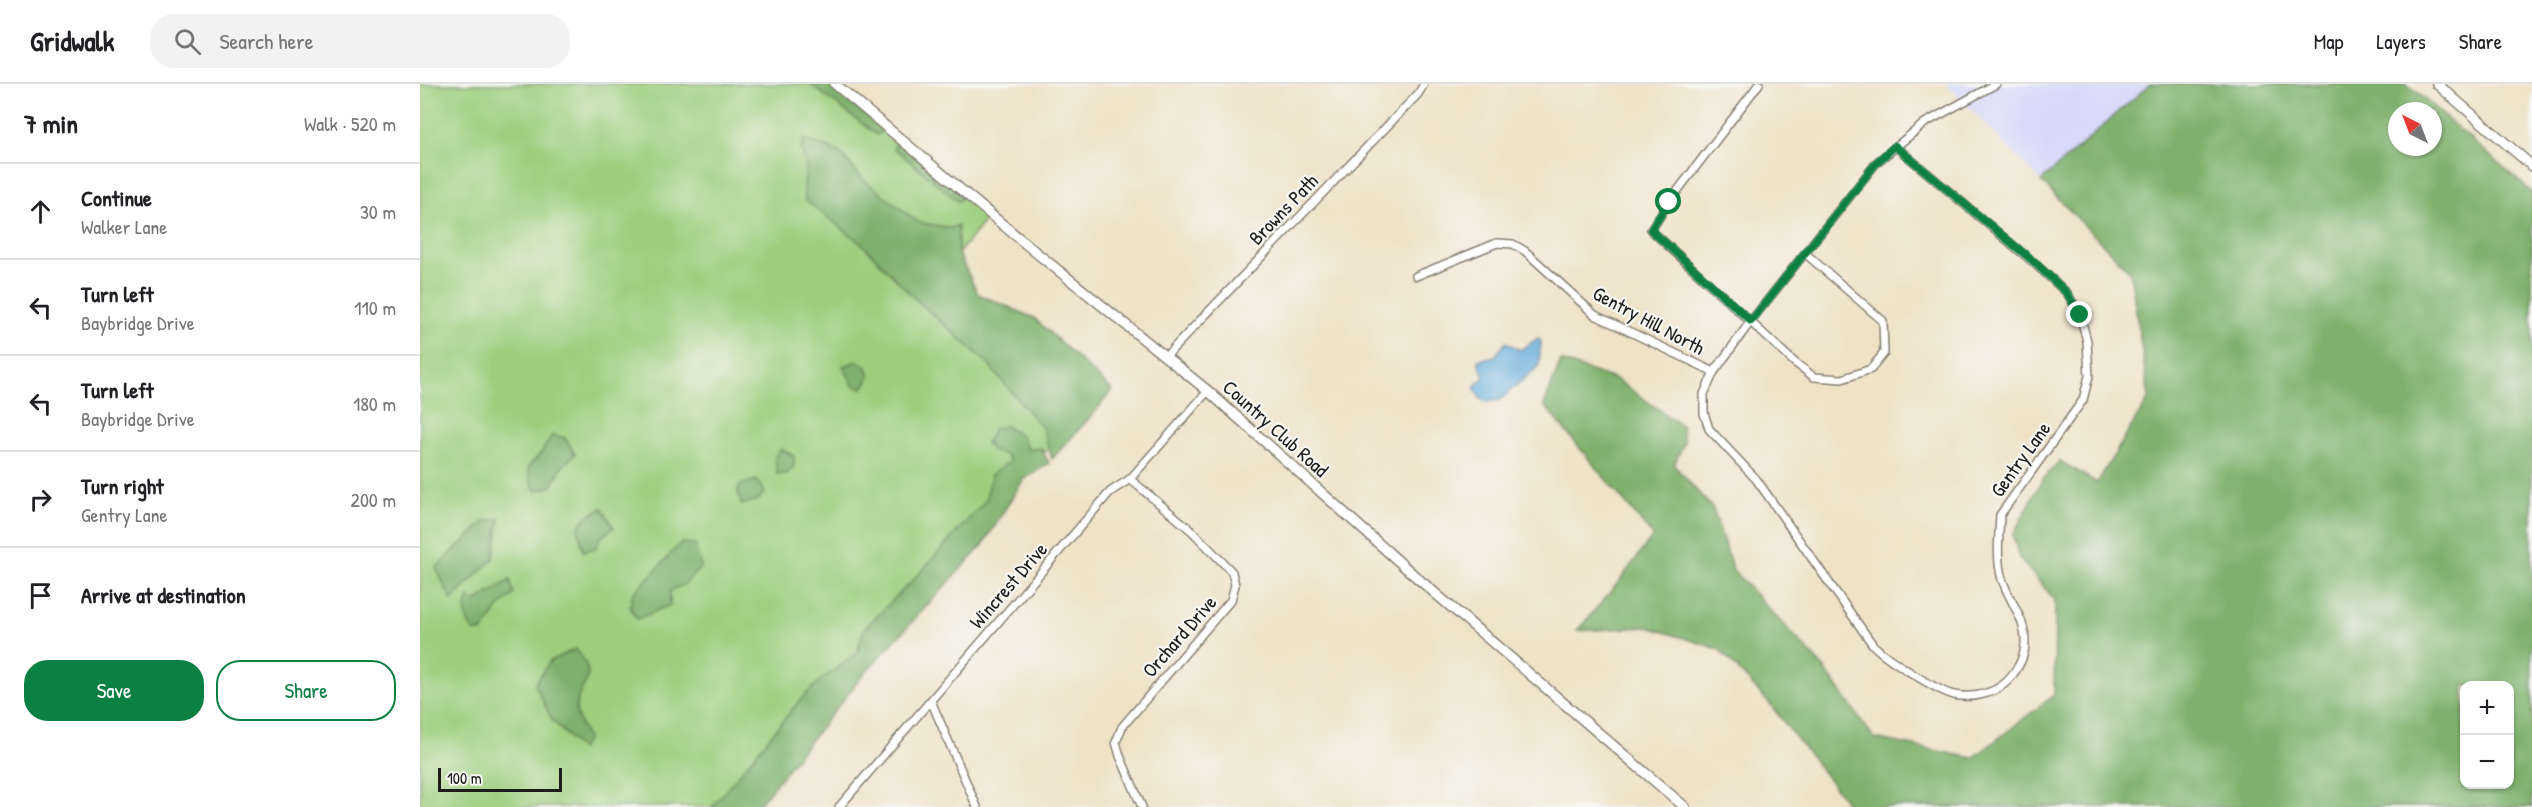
<!DOCTYPE html>
<meta charset="utf-8">
<style>
:root{--surface:#fff;--page:#f2f2f2;--text:#202124;--muted:#757577;--line:#e0e0e0;--accent:#0b8043}
body{margin:0;font-family:"Patrick Hand",sans-serif;background:var(--page);color:var(--text)}
.controls{position:absolute;right:18px;bottom:18px;display:grid;overflow:hidden;border-radius:12px;box-shadow:0 2px 4px #0004}
.controls button{width:54px;height:54px;display:grid;place-items:center;padding:0;border:0;border-bottom:2px solid var(--line);background:var(--surface);color:var(--text);font:30px sans-serif}
.compass{position:absolute;left:1968px;top:18px;width:54px;height:54px;border-radius:50%;background:var(--surface);box-shadow:0 2px 4px #0004;rotate:318deg}
.scale{position:absolute;left:18px;bottom:15px;width:124px;box-sizing:border-box;padding-left:6px;border:3px solid #1c1c1c;border-top:0;font-size:16px;line-height:21px;white-space:nowrap;color:#1c1c1c;-webkit-text-stroke:4px #f6f6f2;paint-order:stroke}
.stop{position:absolute;width:18px;height:18px;margin:-14px;border:4px solid #0b8043;border-radius:50%;background:#fff}
.stop.end{background:#0b8043;border-color:#fff;box-shadow:0 2px 6px #0008}
.list{margin:0;padding:0;list-style:none}
h2{display:flex;justify-content:space-between;align-items:center;height:78px;margin:0;padding:0 24px;font-size:26px}
h2 small{font-size:20px;font-weight:400;color:var(--muted)}
.list li{display:grid;grid-template-columns:39px 1fr auto;gap:18px;align-items:center;box-sizing:border-box;height:96px;padding:0 24px;border-top:2px solid var(--line)}
.list b{display:block;font-size:22px;white-space:nowrap}
.list p{margin:0;font-size:20px;white-space:nowrap;color:var(--muted)}
.list em{font-size:20px;font-style:normal;color:var(--muted)}
.actions{display:flex;gap:12px;padding:18px 24px}
.actions a{flex:1;padding:14px 0;border:2px solid var(--accent);border-radius:24px;text-align:center;font-size:21px;color:var(--accent)}
.actions .main{background:var(--accent);color:#fff}
.icon{flex:none;width:33px;height:33px;fill:none;stroke:currentColor;stroke-width:2;stroke-linecap:round;stroke-linejoin:round}
.map{position:relative;flex:none;width:2112px;height:723px;overflow:hidden}
header{display:flex;align-items:center;gap:36px;box-sizing:border-box;height:84px;padding:0 30px;background:var(--surface);border-bottom:2px solid var(--line)}
header strong{font-size:28px}
nav{display:flex;gap:33px;margin-inline-start:auto;font-size:21px}
.search{width:420px;height:54px;background:var(--page);display:flex;align-items:center;gap:15px;box-sizing:border-box;padding:0 21px;border-radius:24px;color:var(--muted);font-size:22px}
main{display:flex}
aside{flex:1;background:var(--surface)}
.map>svg:first-child{display:block}
.built{fill:#d5d8f9}
.green{fill:#9dce7d;stroke:#5c754c;stroke-width:1.5}
.forest{fill:#7eb16c;stroke:#4d6644;stroke-width:1.5;fill-rule:evenodd}
.water{fill:#63abda;stroke:#40647b;stroke-width:1.5}
.lines{fill:none;stroke-linecap:round;stroke-linejoin:round}
.street-casing{stroke:#867f72;stroke-width:10}
.secondary-casing{stroke:#867f72;stroke-width:12}
.street{stroke:#fff;stroke-width:7}
.secondary{stroke:#fff;stroke-width:9}
.route{stroke:#0b8043;stroke-width:8}
.labels{text-anchor:middle;dominant-baseline:central;stroke-width:4.5;stroke-linejoin:round;paint-order:stroke}
.street-label{font-size:20px;fill:#1c1c1c;stroke:#f6f6f2}
</style>
<header>
<strong>Gridwalk</strong>
<div class="search"><svg class="icon" aria-label="search" viewBox="0 0 24 24"><circle cx="10" cy="10" r="6"/><path d="M15 15l6 6"/></svg>Search here</div>
<nav><a>Map</a><a>Layers</a><a>Share</a></nav>
</header>
<main>
<aside>
<h2>7 min<small>Walk · 520 m</small></h2>
<ul class="list">
<li><svg class="icon" aria-label="ahead" viewBox="0 0 24 24"><path d="M12 20V5M6 11l6-6 6 6"/></svg><div><b>Continue</b><p>Walker Lane</p></div><em>30 m</em></li>
<li><svg class="icon" aria-label="left" viewBox="0 0 24 24"><path d="M17 20v-9H6M10 6l-5 5 5 5"/></svg><div><b>Turn left</b><p>Baybridge Drive</p></div><em>110 m</em></li>
<li><svg class="icon" aria-label="left" viewBox="0 0 24 24"><path d="M17 20v-9H6M10 6l-5 5 5 5"/></svg><div><b>Turn left</b><p>Baybridge Drive</p></div><em>180 m</em></li>
<li><svg class="icon" aria-label="right" viewBox="0 0 24 24"><path d="M7 20v-9h11M14 6l5 5-5 5"/></svg><div><b>Turn right</b><p>Gentry Lane</p></div><em>200 m</em></li>
<li><svg class="icon" aria-label="arrive" viewBox="0 0 24 24"><path d="M6 21V4h12l-3 4 3 4H6"/></svg><div><b>Arrive at destination</b></div></li>
</ul>
<div class="actions"><a class="main">Save</a><a>Share</a></div>
</aside>
<div class="map">
<svg width="2112" height="723" viewBox="0 0 2112 723">
<rect width="100%" height="100%" fill="#f6f6f2"/>
<filter id="ink" filterUnits="userSpaceOnUse"><feTurbulence type="fractalNoise" baseFrequency=".0167" numOctaves="2"/><feDisplacementMap in="SourceGraphic" scale="12" xChannelSelector="R" yChannelSelector="G"/><feConvolveMatrix kernelMatrix="1 2 1 2 8 2 1 2 1" color-interpolation-filters="sRGB"/></filter>
<filter id="wash" filterUnits="userSpaceOnUse"><feTurbulence type="fractalNoise" baseFrequency=".008" numOctaves="4" result="noise"/><feDisplacementMap in="SourceGraphic" scale="24" xChannelSelector="R" yChannelSelector="G"/><feGaussianBlur stdDeviation="1.35" result="paint"/><feColorMatrix in="noise" values="0 0 0 0 0 0 0 0 0 0 0 0 0 0 0 0 0 1.4 0 .05"/><feComposite in="paint" operator="in"/></filter>
<g filter="url(#wash)">
<rect width="100%" height="100%" fill="#efe2c7"/>
<path class="built" d="M1526,0H1730L1621,97Z"/>
<path class="green" d="M0,0H415L570,130L507,208L645,343L603,396L325,723H0Z"/>
<g class="forest">
<path d="M390,0H410L464,46L457,51Z"/>
<path d="M1730,0H1987L2112,108V723H1430L1349,619L1299,565L1228,543L1157,547L1197,500L1233,452L1124,321L1141,277L1197,296L1262,342L1264,359L1254,381L1293,425L1313,486L1404,584L1454,654L1553,674L1634,611L1635,516L1599,474L1593,451L1622,396L1640,377L1677,399L1729,314L1710,188L1621,97ZM1977,27H2013V63H1977ZM2044,602H2090V700H2044Z"/>
<path d="M384,55L419,68L443,95L498,138L531,144L538,141V169L558,210L614,234L692,306L675,328L632,375L623,345L566,278L491,211L443,161L385,116C381,94 391,86 381,66Z"/>
<path d="M477,56L544,112L538,117L474,64Z"/>
<path d="M438,277L447,283L450,293L443,304L434,302L423,282Z"/>
<path d="M586,342L602,352L607,365L621,364L629,379L603,396L563,461L443,591L337,723H292L380,616L403,594L437,569L444,545L497,492L566,416L571,391L590,377L586,371L572,367L566,359L574,344Z"/>
<path d="M132,351L145,354L155,370L141,384L132,402L115,407L109,392L108,383L122,368Z"/>
<path d="M361,365L374,372V382L367,390H357L355,372Z"/>
<path d="M336,396L345,408L338,416L321,421L318,406L321,401Z"/>
<path d="M182,424L194,443L180,454L176,464L163,467L158,444L165,434Z"/>
<path d="M80,434L74,474L31,516L16,484L64,438Z"/>
<path d="M261,459L275,460L281,483L265,500L250,507V521L217,535L210,523L213,510Z"/>
<path d="M90,496L94,510L79,523L62,548L53,547C45,534 43,528 49,513L55,518Z"/>
<path d="M156,565C182,598 157,597 156,625C156,634 165,647 167,656L160,665L132,636L115,600L130,577Z"/>
</g>
<path class="water" d="M1118,254L1121,258L1119,282L1080,316L1066,318L1060,314L1054,303L1064,293L1058,276L1075,272L1086,258L1100,266Z"/>
</g>
<g filter="url(#ink)">
<g class="lines">
<defs>
<g id="street">
<path d="M1339,0L1249,118L1231,146L1374,278L1394,293L1422,295L1451,285L1464,269L1463,237L1386,170"/>
<path d="M1475,62L1613,178L1647,209L1660,231L1667,257L1669,292L1663,316L1580,431C1579,451 1576,476 1582,495C1589,517 1606,535 1605,559C1605,572 1599,582 1592,592C1579,609 1555,615 1534,611C1517,607 1466,574 1453,561L1336,395L1289,345L1284,329V310L1294,288L1331,237L1457,78L1505,39L1576,0"/>
<path d="M996,192L1077,159L1093,160L1105,167L1175,231L1294,288"/>
<path d="M745,273L998,10L1004,0"/>
<path d="M710,395L772,447L812,488L815,501L811,516L702,643L696,658L700,672L722,723"/>
<path d="M511,617L557,723"/>
<path d="M419,723L690,408L710,395L788,307"/>
</g>
<g id="secondary">
<path d="M415,0L613,166L788,307L995,492L1265,723"/>
<path d="M2017,0L2112,82"/>
</g>
</defs>
<use href="#street" class="street-casing"/>
<use href="#secondary" class="secondary-casing"/>
<use href="#street" class="street"/>
<use href="#secondary" class="secondary"/>
</g>
</g>
<g class="lines" filter="url(#ink)">
<path class="route" d="M1249,118L1231,146L1331,237L1457,78L1475,62L1613,177L1647,209L1660,231"/>
</g>
<g class="labels">
<g class="street-label">
<text transform="translate(863 125) rotate(-46)">Browns Path</text>
<text transform="translate(1229 236) rotate(28)">Gentry Hill North</text>
<text transform="translate(856 344) rotate(42)">Country Club Road</text>
<text transform="translate(1600 375) rotate(-54)">Gentry Lane</text>
<text transform="translate(588 501) rotate(-49)">Wincrest Drive</text>
<text transform="translate(759 552) rotate(-49)">Orchard Drive</text>
</g>
</g>
</svg>
<div class="controls">
<button>+</button>
<button>−</button>
</div>
<svg class="compass" viewBox="-18 -18 36 36"><path d="M0-13l5 13h-10z" fill="#e53935"/><path d="M0 13l5-13h-10z" fill="#757577"/></svg>
<div class="scale">100 m</div>
<div class="stop" style="left:1249px;top:118px"></div>
<div class="stop end" style="left:1660px;top:231px"></div>
</div>
</main>
